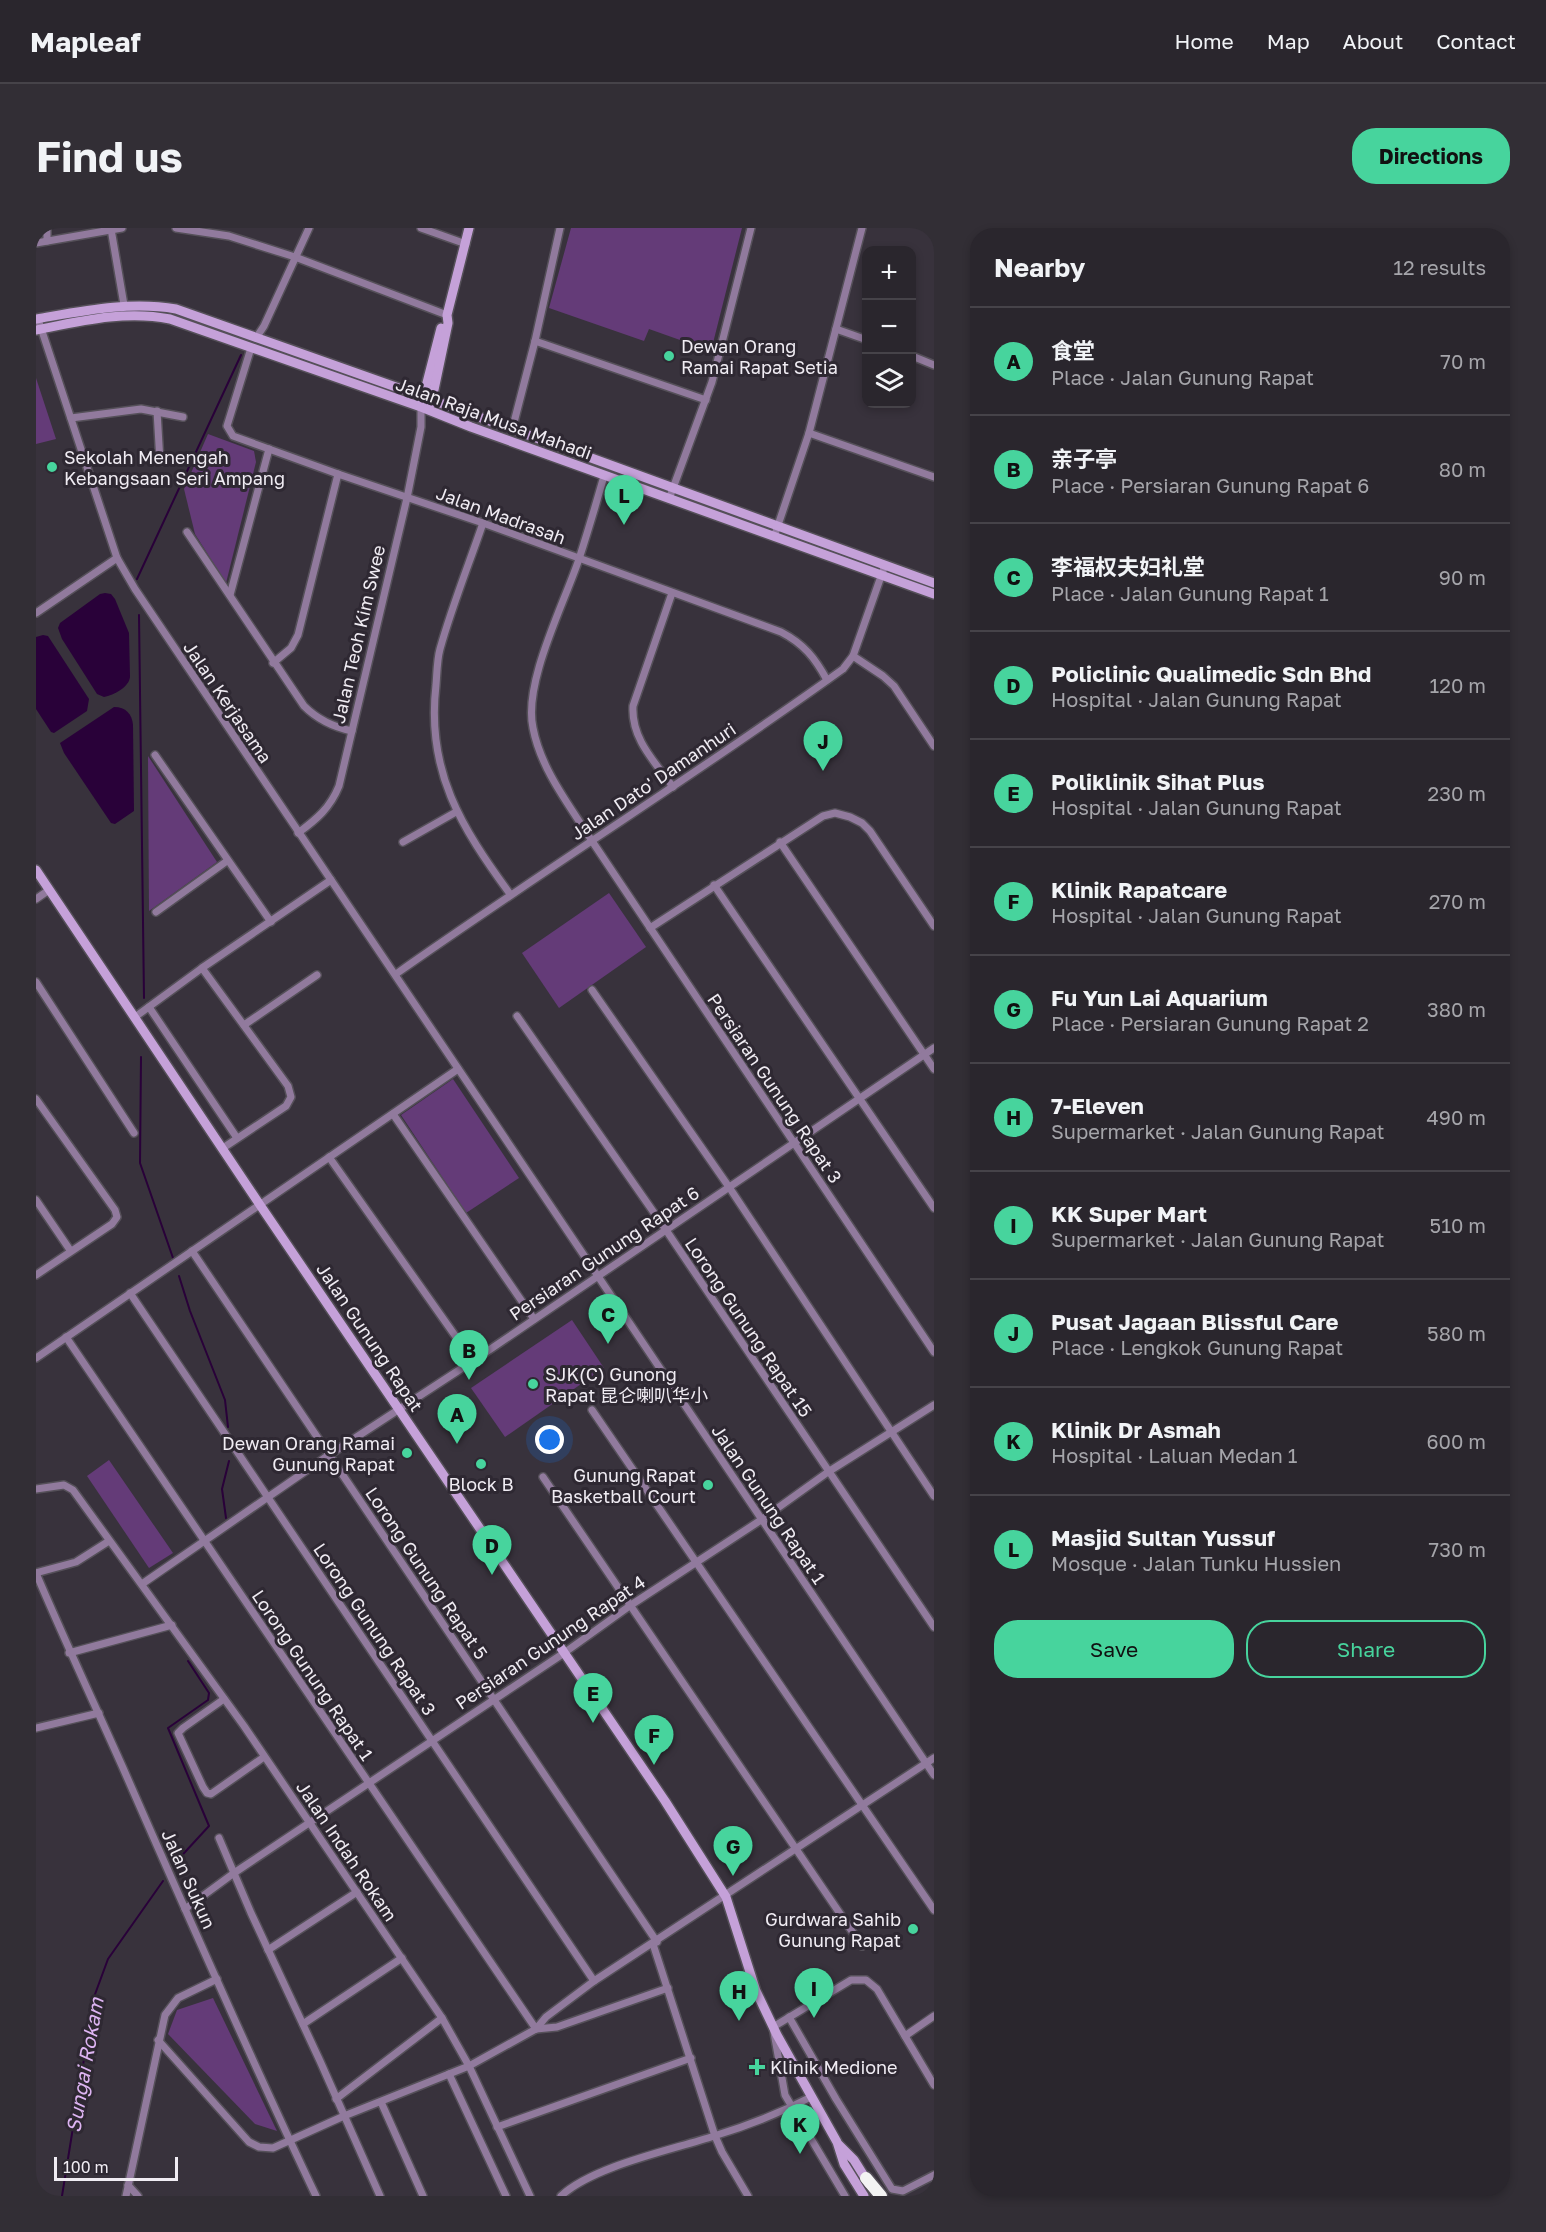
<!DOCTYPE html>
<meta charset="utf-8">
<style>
:root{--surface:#2a262d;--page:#322e35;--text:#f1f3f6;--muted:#a5a5aa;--line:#464349;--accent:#47d49d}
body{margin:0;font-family:"Golos Text","Noto Sans SC",sans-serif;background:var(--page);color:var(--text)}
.controls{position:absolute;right:18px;top:18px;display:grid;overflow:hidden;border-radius:12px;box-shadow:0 3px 9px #0003}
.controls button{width:54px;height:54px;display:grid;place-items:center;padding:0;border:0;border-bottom:2px solid var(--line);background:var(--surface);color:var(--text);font:30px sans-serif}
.scale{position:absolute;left:18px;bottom:15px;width:124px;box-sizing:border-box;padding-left:6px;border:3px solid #f0ecf3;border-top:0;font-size:16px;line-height:21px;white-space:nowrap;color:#f0ecf3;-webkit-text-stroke:4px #2e2832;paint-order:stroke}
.you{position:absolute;left:514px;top:1212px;width:21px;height:21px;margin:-15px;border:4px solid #fff;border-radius:50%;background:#1a73e8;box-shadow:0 0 0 9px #1a73e833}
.badge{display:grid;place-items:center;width:39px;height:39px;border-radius:50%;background:var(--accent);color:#111;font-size:20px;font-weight:700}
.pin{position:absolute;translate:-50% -50px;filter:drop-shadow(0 2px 3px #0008)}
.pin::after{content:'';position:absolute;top:32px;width:21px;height:18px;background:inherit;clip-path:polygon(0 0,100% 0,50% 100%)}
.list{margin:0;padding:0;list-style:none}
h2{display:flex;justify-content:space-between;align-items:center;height:78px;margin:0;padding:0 24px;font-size:26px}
h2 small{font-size:20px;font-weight:400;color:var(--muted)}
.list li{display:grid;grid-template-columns:39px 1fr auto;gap:18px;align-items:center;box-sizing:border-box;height:108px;padding:0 24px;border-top:2px solid var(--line)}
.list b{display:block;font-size:22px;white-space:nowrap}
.list p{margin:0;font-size:20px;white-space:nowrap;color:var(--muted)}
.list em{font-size:20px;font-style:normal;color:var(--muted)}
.actions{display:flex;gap:12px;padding:18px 24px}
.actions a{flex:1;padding:14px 0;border:2px solid var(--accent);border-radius:24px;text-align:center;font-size:21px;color:var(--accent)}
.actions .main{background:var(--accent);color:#111}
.icon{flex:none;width:33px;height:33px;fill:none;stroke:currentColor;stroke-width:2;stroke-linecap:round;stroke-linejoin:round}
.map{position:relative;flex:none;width:898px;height:1968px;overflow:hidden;border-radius:24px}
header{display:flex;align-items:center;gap:36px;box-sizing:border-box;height:84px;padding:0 30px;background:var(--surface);border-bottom:2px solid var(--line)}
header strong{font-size:28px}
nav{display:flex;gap:33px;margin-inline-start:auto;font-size:21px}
.intro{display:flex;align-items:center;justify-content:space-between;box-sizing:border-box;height:144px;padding:0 36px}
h1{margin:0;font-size:42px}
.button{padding:15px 27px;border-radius:24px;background:var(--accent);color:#111;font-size:21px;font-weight:700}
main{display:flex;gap:36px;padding:0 36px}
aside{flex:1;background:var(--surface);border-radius:24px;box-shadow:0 3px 9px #0003}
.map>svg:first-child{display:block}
.green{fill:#643b78}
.water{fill:#290139}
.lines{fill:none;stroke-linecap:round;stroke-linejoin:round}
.stream{stroke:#290139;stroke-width:2}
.street-casing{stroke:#555059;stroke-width:10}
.secondary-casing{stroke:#555059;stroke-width:12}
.highway-casing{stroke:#555059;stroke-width:15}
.street{stroke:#917a9d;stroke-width:7}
.secondary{stroke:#c5a1d9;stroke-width:9}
.highway{stroke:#f3f3f3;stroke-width:12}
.poi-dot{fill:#47d49d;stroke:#2e2832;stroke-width:2}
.labels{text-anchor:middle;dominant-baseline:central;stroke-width:6;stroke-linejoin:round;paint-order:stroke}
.poi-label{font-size:18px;fill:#f0ecf3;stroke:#2e2832;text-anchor:start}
.street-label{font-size:18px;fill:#f0ecf3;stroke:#2e2832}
.water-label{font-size:20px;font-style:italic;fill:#ddb4f2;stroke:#2e2832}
</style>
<header>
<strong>Mapleaf</strong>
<nav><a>Home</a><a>Map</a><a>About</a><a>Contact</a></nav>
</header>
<div class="intro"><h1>Find us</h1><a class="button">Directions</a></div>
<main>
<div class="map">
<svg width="898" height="1968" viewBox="0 0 898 1968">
<rect width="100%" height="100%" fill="#38323c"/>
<g class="green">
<path d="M535,0H706L675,123L613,101L608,113L513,80Z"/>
<path d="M0,150L20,211L0,216Z"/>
<path d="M172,206L218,223L220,234L190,355L159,306L148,261Z"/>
<path d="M112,528L181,634L113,683Z"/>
<path d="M573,665L610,719L523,780L486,725Z"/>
<path d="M417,851L483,950L430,985L365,887Z"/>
<path d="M536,1092L568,1140L469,1209L435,1160Z"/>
<path d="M73,1232L137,1325L113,1340L51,1248Z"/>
<path d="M177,1770L241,1903L219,1896L132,1806L141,1782Z"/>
</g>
<g class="water">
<path d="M69,365L75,366L79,371L93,405L94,449C93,459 78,467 68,469L61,466L26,411L22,400L24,395L64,366Z"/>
<path d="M7,407L12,408L53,471L51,483L18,505L15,504L0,481V409Z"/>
<path d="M78,479C90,479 96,486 97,497L98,583L79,596L75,595L28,525L24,515Z"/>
</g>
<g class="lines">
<g class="stream">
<path d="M101,351L205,127"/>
<path d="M103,387L108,770"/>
<path d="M105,829L104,935L137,1030"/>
<path d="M143,1048L154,1083L189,1172L192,1199"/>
<path d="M190,1290L186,1261L193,1233"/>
<path d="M138,1636L173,1598L132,1500L172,1472L173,1465L152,1433"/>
<path d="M26,1968L58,1769L72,1731L127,1653"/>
</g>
<defs>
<g id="street">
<path d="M140,0L193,8L259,29L411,87"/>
<path d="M385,0L430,16"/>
<path d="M75,1L88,77"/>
<path d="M11,13V0"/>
<path d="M0,15L86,0"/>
<path d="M2,91L81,330L99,361L898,1547"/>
<path d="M800,101L831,112"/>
<path d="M220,110L228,98L273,0"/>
<path d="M499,113L670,172"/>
<path d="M215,120L191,198L197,208L302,246L447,295L745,404C768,416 779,430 791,452"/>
<path d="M876,128L898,137"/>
<path d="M121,183L124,234"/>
<path d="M35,190L105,181L147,189"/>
<path d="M476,202L499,113L524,0"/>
<path d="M773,205L898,249"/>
<path d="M568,248C560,276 552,303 543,331C528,376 487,455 497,500C505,542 534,578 556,613L898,1124"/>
<path d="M633,271L676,154L715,0"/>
<path d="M447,295C433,336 416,378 404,421C401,432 401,445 400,457C390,543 425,599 474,666"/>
<path d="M151,304L268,478C282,492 297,499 316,503"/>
<path d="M738,309L773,205L826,0"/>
<path d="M636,365L597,478C595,511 619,534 637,559"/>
<path d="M194,367L233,221"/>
<path d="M0,385L81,330"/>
<path d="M817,428L847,448L858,458L898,518"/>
<path d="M237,435L255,420L262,407L302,246"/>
<path d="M119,527L235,694"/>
<path d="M262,605C281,591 294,580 303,558L371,270L385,199V179"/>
<path d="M367,614L420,584"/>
<path d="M744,614L898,841"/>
<path d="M678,657L898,980"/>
<path d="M0,671L13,662"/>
<path d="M120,684L191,633"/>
<path d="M614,700L787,588L799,585L814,589L826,595L834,603L898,698"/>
<path d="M166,740L252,858L255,869L250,878L187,920"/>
<path d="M360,746C508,642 661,546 807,441L817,428L849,337"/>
<path d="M0,754L98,905"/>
<path d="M556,762L693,959L898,1268"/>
<path d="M113,779L201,910"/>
<path d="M481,788L630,1002L898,1399"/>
<path d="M99,789L166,740L295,652"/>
<path d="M208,797L281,747"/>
<path d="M0,871L79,982L81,989L76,996L0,1047"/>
<path d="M357,886L498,1091"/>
<path d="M293,929L437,1133"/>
<path d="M0,972L34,1022"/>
<path d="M156,1023L621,1714"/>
<path d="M94,1065L558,1753"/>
<path d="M30,1109L500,1801"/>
<path d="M0,1130L422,841"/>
<path d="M556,1182L898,1682"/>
<path d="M507,1249L826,1718"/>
<path d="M0,1261L28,1257L37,1262L208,1498L406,1790L433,1838L494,1968"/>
<path d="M0,1345C28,1411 58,1475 87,1540C150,1684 213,1827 280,1968"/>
<path d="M0,1345L40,1334L73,1313"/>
<path d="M106,1356L293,1227L437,1133L898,820"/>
<path d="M33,1425L136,1397"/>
<path d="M188,1471L147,1500L142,1505L167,1559L171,1565L175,1566L228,1529"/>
<path d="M0,1500L63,1485"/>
<path d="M183,1610L215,1685L284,1833L344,1968"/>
<path d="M149,1681L198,1645L528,1425L595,1377L725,1292L792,1244L898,1177"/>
<path d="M617,1716L679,1908L686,1924L712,1968"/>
<path d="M232,1722L321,1664"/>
<path d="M753,1789L800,1871L856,1961L867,1963L898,1947"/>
<path d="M267,1796L366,1730"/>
<path d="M500,1801L521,1799L632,1760"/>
<path d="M869,1808L898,1788"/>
<path d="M122,1812L213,1914L223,1919L237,1920L308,1888L433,1838L500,1801L510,1789L558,1753L898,1530"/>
<path d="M413,1846L470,1968"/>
<path d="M300,1871L406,1790"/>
<path d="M345,1874L387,1968"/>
<path d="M461,1899L655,1830"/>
<path d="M92,1957L102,1968"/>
<path d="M90,1968L129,1787L142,1770L181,1751"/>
<path d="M525,1968C557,1938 636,1922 678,1908C711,1898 744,1885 775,1869"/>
<path d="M809,1968L749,1867L737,1799L815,1752H830L841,1761L898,1857"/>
</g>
<g id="secondary">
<path d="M0,91C47,83 93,73 140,81L388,169L898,355"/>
<path d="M0,102C45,93 89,82 134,91L385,179L435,199L898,366"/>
<path d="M386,174L405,100"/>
<path d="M395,176L412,95L411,87L433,0"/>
<path d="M0,642L224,977L629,1573L690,1669L720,1763L741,1807L801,1914L808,1936L828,1968"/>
<path d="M803,1917L818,1932L833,1956"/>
</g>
<path id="highway" d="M830,1950L845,1968"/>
</defs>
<use href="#street" class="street-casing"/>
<use href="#secondary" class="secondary-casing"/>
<use href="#highway" class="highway-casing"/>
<use href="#street" class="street"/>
<use href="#secondary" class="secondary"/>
<use href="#highway" class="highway"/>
</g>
<g class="poi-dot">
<circle cx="633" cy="128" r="6"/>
<circle cx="16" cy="239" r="6"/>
<circle cx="497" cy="1156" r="6"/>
<circle cx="371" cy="1225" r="6"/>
<circle cx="445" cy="1236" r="6"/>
<circle cx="672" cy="1257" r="6"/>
<circle cx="877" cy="1701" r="6"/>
<path d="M718 1830h6v6h6v6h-6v6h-6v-6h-6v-6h6z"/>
</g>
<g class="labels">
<g class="poi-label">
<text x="645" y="118">Dewan Orang<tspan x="645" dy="21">Ramai Rapat Setia</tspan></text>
<text x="28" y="229">Sekolah Menengah<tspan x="28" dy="21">Kebangsaan Seri Ampang</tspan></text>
<text x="509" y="1146">SJK(C) Gunong<tspan x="509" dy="21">Rapat 昆仑喇叭华小</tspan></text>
<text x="359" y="1215" text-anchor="end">Dewan Orang Ramai<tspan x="359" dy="21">Gunung Rapat</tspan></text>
<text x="660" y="1247" text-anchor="end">Gunung Rapat<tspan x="660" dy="21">Basketball Court</tspan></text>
<text x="445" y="1256" text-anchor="middle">Block B</text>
<text x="865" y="1691" text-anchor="end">Gurdwara Sahib<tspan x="865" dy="21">Gunung Rapat</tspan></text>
<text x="734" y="1839">Klinik Medione</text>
</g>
<g class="street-label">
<text transform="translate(458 190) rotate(20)">Jalan Raja Musa Mahadi</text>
<text transform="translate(465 287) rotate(20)">Jalan Madrasah</text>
<text transform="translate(322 406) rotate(-77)">Jalan Teoh Kim Swee</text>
<text transform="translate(192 474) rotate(56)">Jalan Kerjasama</text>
<text transform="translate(617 553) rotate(-34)">Jalan Dato' Damanhuri</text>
<text transform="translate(739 860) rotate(56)">Persiaran Gunung Rapat 3</text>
<text transform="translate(568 1025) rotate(-34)">Persiaran Gunung Rapat 6</text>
<text transform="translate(713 1099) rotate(56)">Lorong Gunung Rapat 15</text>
<text transform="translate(334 1109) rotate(56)">Jalan Gunung Rapat</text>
<text transform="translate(733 1276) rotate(56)">Jalan Gunung Rapat 1</text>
<text transform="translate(391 1345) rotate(56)">Lorong Gunung Rapat 5</text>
<text transform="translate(339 1401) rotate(56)">Lorong Gunung Rapat 3</text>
<text transform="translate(514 1414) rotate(-34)">Persiaran Gunung Rapat 4</text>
<text transform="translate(277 1447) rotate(56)">Lorong Gunung Rapat 1</text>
<text transform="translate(311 1623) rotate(56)">Jalan Indah Rokam</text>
<text transform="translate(153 1651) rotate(66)">Jalan Sukun</text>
</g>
<g class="water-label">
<text transform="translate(48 1837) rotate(-80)">Sungai Rokam</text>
</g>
</g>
</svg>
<div class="controls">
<button>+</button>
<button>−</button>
<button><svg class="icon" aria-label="layers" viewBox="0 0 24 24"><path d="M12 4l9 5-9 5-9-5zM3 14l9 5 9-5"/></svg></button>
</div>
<div class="scale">100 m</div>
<div class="you"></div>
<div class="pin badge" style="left:421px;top:1216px">A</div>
<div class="pin badge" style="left:433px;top:1152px">B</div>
<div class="pin badge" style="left:572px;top:1116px">C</div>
<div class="pin badge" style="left:456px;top:1347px">D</div>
<div class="pin badge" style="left:557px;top:1495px">E</div>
<div class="pin badge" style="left:618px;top:1537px">F</div>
<div class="pin badge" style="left:697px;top:1648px">G</div>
<div class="pin badge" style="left:703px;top:1793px">H</div>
<div class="pin badge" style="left:778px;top:1790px">I</div>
<div class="pin badge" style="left:787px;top:543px">J</div>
<div class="pin badge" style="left:764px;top:1926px">K</div>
<div class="pin badge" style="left:588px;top:297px">L</div>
</div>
<aside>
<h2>Nearby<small>12 results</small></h2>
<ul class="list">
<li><span class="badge">A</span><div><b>食堂</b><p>Place · Jalan Gunung Rapat</p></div><em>70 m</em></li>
<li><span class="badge">B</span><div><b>亲子亭</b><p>Place · Persiaran Gunung Rapat 6</p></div><em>80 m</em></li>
<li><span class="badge">C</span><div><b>李福权夫妇礼堂</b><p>Place · Jalan Gunung Rapat 1</p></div><em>90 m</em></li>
<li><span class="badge">D</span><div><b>Policlinic Qualimedic Sdn Bhd</b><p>Hospital · Jalan Gunung Rapat</p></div><em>120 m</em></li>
<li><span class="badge">E</span><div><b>Poliklinik Sihat Plus</b><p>Hospital · Jalan Gunung Rapat</p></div><em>230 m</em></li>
<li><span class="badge">F</span><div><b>Klinik Rapatcare</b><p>Hospital · Jalan Gunung Rapat</p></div><em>270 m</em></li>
<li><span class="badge">G</span><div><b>Fu Yun Lai Aquarium</b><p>Place · Persiaran Gunung Rapat 2</p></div><em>380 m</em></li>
<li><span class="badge">H</span><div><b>7-Eleven</b><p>Supermarket · Jalan Gunung Rapat</p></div><em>490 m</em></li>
<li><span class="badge">I</span><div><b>KK Super Mart</b><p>Supermarket · Jalan Gunung Rapat</p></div><em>510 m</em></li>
<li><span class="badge">J</span><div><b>Pusat Jagaan Blissful Care</b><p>Place · Lengkok Gunung Rapat</p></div><em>580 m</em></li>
<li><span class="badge">K</span><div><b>Klinik Dr Asmah</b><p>Hospital · Laluan Medan 1</p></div><em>600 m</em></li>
<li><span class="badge">L</span><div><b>Masjid Sultan Yussuf</b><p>Mosque · Jalan Tunku Hussien</p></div><em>730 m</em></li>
</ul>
<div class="actions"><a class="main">Save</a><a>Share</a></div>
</aside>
</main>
